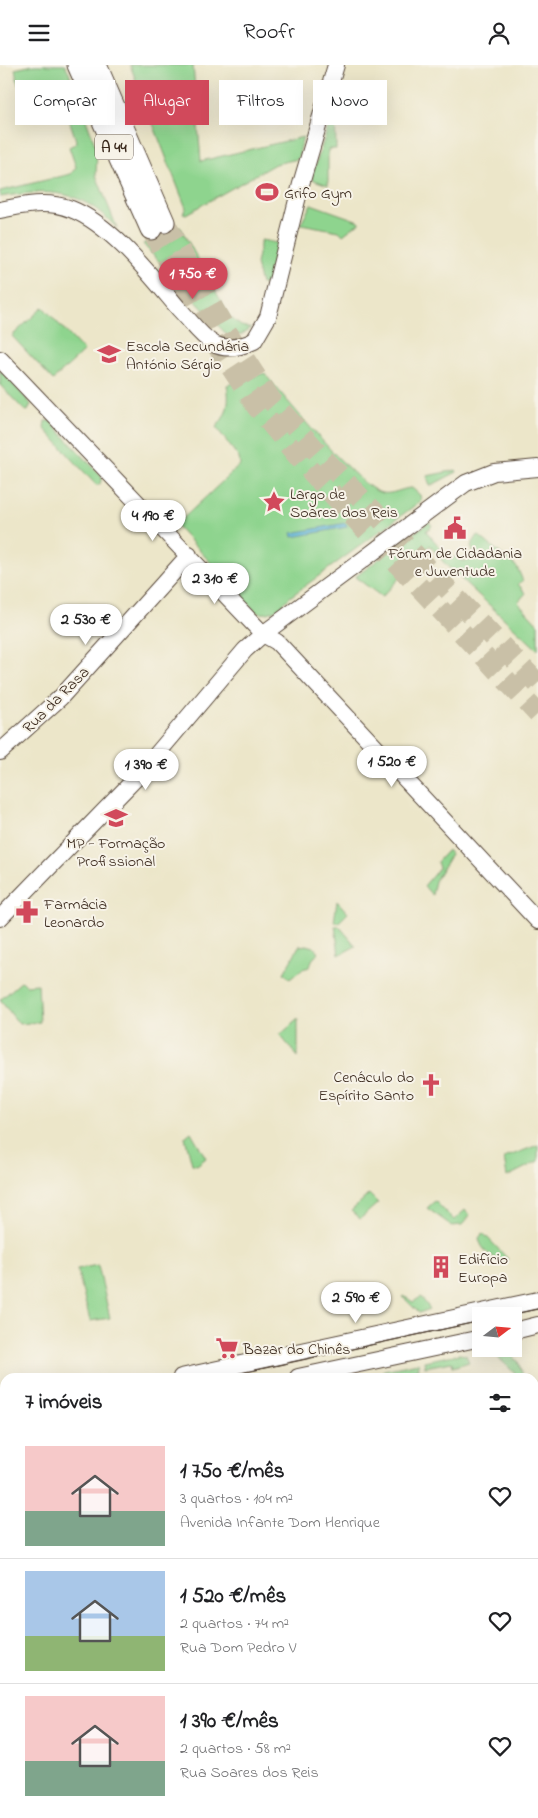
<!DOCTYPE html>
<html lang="pt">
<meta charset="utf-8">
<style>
:root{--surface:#fff;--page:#f6f6f6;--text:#202124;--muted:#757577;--line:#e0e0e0;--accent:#d1495b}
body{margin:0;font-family:"Indie Flower",sans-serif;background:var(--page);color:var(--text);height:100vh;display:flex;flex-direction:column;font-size:19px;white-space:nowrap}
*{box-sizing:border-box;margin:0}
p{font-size:16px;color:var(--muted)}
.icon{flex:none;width:28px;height:28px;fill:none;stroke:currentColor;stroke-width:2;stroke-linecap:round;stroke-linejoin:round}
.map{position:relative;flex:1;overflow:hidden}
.details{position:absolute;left:0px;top:1308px;width:539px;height:446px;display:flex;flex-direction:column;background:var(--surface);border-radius:15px 15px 0 0;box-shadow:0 5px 20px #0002}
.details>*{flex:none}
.guide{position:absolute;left:15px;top:15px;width:509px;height:45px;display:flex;gap:10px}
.needle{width:32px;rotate:74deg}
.buttons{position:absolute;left:472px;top:1242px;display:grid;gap:10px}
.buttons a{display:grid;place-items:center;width:50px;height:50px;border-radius:0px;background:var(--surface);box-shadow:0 5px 20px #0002;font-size:25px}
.price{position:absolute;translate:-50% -42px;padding:0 11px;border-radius:18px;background:#fff;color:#222;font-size:16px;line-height:32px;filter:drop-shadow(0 1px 2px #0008)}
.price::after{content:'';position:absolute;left:50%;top:30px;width:15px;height:11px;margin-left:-8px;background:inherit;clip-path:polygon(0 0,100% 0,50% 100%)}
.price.selected{background:var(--accent);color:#fff}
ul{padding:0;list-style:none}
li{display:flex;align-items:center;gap:15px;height:125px;padding:0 25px}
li+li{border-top:1px solid var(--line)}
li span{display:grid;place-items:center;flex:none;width:140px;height:100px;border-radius:0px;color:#555}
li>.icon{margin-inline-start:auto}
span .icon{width:60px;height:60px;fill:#fffc;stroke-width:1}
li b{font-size:21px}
h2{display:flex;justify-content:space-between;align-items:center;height:60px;padding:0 25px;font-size:21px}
.pill{padding:0 18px;border-radius:0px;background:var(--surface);box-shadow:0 5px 20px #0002;font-size:18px;line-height:45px}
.pill.selected{background:var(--accent);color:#fff}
header{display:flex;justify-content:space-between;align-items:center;height:65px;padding:0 25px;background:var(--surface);font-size:22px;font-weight:600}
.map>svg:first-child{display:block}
.green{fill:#8ed48e;stroke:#647f56}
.water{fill:#5cb8da;stroke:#4c717c}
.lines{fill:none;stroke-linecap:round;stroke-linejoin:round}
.highway-tunnel{stroke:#c9c0a7;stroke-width:21;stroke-dasharray:21 11;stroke-linecap:butt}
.secondary-casing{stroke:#564638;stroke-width:18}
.primary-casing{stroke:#564638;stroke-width:21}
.highway-casing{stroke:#564638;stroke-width:23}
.secondary{stroke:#fff;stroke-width:16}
.primary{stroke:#fff;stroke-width:19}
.highway{stroke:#fff;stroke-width:21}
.tram{stroke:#3b2a1e;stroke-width:1}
.labels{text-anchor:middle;stroke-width:4;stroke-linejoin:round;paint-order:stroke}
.shield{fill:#f7f3e8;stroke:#73665b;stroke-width:1}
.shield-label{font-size:15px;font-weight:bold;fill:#3b2a1e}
.poi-label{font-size:16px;fill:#3b2a1e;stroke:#f7f3e8;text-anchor:start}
.street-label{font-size:16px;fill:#3b2a1e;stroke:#f7f3e8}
</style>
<header><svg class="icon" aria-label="menu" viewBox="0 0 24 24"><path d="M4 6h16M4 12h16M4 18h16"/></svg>Roofr<svg class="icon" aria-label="person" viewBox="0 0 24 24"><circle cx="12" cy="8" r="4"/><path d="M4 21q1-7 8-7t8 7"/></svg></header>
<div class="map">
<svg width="538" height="1753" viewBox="0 0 538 1753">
<rect width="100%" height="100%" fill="#f7f3e8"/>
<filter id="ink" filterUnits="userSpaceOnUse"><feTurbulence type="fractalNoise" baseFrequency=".02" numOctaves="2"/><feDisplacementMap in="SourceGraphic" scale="10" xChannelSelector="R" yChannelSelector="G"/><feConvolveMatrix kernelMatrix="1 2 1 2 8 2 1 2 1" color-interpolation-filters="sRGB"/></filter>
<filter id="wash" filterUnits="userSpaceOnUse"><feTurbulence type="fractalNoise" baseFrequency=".0096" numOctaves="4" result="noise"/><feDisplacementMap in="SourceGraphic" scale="20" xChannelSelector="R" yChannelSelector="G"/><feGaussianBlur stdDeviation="1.12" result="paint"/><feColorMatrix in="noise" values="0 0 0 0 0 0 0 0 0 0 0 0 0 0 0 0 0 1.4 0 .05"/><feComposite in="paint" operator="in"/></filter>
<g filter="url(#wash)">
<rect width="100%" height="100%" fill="#ece6c9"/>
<path class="green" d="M 34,0 L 65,0 L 69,8 L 97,85 L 96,110 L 117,163 C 80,123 50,124 0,132 L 0,126 L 71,109 L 76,102 L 69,82 L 77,78 L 55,13 L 18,20 L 15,4 Z
M 130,0 L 193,0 L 201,96 L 303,72 L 298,94 L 275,99 L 186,149 L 183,148 L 186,143 Z
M 335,41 L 336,84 L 328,84 L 328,120 L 314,115 L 312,111 Z
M 311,139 L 356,155 L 360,157 L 343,170 L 339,166 L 301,159 Z
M 180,162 L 230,252 L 241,261 L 251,263 L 241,270 L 231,272 L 227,270 L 143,179 Z
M 261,175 L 277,178 L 267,219 L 261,219 L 256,199 Z
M 43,242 L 84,286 L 53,315 L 12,271 Z
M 0,305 L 31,339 L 28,346 L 24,345 L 0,320 Z
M 264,308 C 283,330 359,424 382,428 C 393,430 402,423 412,423 L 420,430 L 421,436 L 290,532 C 280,542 271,552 256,547 L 176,460 L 240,400 L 239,393 L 216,362 C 228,350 230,336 227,320 Z
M 45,356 L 50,356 L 102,412 L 100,419 L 96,420 L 44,363 Z
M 456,405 L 457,407 L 430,421 L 427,411 Z
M 429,457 L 432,461 L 426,466 L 450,494 L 457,491 L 462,496 L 470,495 L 474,489 L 471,481 L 478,470 L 517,502 L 523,516 L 518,519 L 526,528 L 518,537 L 538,559 L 538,585 L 445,499 L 430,480 L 382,532 L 355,512 Z
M 448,785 L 451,789 L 435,816 L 432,830 L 424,821 L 439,803 L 437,797 Z
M 337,836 L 348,848 L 339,857 L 334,857 Z
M 339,861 L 356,881 L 339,890 L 335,861 Z
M 307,880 L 314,882 L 318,888 L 312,895 L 310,902 L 302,904 L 290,914 L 284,908 L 299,881 Z
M 22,916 L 26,920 L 38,919 L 40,957 L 19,959 L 0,935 Z
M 298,954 L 298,992 L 280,970 Z
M 191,1067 L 206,1093 L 197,1100 L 192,1099 L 185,1072 Z
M 538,1080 L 538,1096 L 507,1112 L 504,1093 Z
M 369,1129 L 378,1138 L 360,1154 L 351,1146 Z
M 435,1136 L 454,1155 L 465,1145 L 470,1151 L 462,1160 L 452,1161 L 427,1143 Z
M 483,1168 L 508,1194 L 503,1199 C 493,1192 481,1186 479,1173 Z
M 98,1200 L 110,1253 L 90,1256 L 77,1204 Z
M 404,1231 L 413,1237 L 421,1232 L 430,1244 L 419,1248 L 403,1232 Z
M 489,1284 L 508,1284 L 515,1291 L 514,1294 L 518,1296 L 523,1312 L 519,1312 Z
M 459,1289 L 466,1290 L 469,1297 L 453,1302 L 452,1297 L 425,1302 L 424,1296 Z
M 418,1298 L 419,1304 L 376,1312 L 384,1305 Z
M 534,1405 L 538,1434 L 538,1479 L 534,1476 Z
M 5,1548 L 5,1618 L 1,1626 L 0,1549 Z"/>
<path class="water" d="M 346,458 L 347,462 L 293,472 L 292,468 Z"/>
</g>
<g filter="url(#ink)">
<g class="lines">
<path class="highway-tunnel" d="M 164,157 L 225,264 L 271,335 L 321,391 L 538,619
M 151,164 L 210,270 L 257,342 L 307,402 L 538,649"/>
<defs>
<path id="secondary" d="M 0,145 C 23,140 48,135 71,144 C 112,160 151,211 179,244 C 190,255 200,271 214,279 C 227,286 241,282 254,276 L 268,252 L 301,119 L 336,0
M 0,294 L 263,569 L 277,577 L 538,856
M 0,687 L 61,632 L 189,490
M 0,853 L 140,709 L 245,585 L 263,569 L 466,418 L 494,407 L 538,403
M 514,1266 L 538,1260
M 181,1312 L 538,1235
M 298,1312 L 481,1273"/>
<path id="primary" d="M 0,1350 L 5,1349
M 0,1534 L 5,1533
M 123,1749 L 124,1753
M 147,1749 L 151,1753"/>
<path id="highway" d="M 78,0 L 151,164
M 96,0 L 164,157"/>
</defs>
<use href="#secondary" class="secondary-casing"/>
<use href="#primary" class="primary-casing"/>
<use href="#highway" class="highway-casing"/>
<use href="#secondary" class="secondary"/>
<use href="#primary" class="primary"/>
<use href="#highway" class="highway"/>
<path class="tram" d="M 505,1251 L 538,1244
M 224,1312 L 481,1256
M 0,1360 L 5,1359
M 0,1376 L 5,1375"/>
</g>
</g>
<defs>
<symbol id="stadium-bare" viewBox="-9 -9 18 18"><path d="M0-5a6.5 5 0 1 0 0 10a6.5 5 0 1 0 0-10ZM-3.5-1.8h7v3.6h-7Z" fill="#d1495b" stroke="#f7f3e8" stroke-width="2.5" paint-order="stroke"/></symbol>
<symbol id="school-bare" viewBox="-9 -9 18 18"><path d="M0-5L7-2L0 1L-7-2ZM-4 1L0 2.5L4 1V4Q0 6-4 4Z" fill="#d1495b" stroke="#f7f3e8" stroke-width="2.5" paint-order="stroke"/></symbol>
<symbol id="sight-bare" viewBox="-9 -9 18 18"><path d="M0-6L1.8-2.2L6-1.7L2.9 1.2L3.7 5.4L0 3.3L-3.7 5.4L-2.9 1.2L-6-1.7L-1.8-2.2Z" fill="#d1495b" stroke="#f7f3e8" stroke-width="2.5" paint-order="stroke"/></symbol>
<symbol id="civic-bare" viewBox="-9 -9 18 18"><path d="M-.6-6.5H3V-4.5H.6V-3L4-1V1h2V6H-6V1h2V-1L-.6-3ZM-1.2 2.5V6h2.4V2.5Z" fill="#d1495b" stroke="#f7f3e8" stroke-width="2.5" paint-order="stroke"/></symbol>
<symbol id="pharmacy-bare" viewBox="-9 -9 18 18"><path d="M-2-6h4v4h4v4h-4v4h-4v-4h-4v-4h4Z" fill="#d1495b" stroke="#f7f3e8" stroke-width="2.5" paint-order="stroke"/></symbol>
<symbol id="church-bare" viewBox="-9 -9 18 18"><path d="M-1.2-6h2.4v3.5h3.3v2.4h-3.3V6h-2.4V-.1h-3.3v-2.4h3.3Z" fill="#d1495b" stroke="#f7f3e8" stroke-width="2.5" paint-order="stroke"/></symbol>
<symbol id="building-bare" viewBox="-9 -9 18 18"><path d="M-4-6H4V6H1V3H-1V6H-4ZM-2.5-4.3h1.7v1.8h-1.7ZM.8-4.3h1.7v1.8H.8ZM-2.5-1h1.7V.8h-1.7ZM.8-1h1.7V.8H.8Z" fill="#d1495b" stroke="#f7f3e8" stroke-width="2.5" paint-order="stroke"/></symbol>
<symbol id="supermarket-bare" viewBox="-9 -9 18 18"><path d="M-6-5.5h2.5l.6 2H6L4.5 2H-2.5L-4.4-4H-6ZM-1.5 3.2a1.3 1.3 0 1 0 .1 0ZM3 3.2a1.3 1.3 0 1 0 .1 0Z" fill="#d1495b" stroke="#f7f3e8" stroke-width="2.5" paint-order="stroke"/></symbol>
</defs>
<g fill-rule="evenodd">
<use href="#stadium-bare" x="251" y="111" width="32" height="32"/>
<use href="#school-bare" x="93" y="273" width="32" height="32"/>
<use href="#sight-bare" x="258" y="421" width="32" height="32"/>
<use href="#civic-bare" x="439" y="447" width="32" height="32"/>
<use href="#school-bare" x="100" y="737" width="32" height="32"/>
<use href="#pharmacy-bare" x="11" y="831" width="32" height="32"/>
<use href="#church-bare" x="415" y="1004" width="32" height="32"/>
<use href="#building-bare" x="425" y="1186" width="32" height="32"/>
<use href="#supermarket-bare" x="211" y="1267" width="32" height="32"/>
</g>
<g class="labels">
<rect class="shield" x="95" y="69.5" width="38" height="25" rx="4"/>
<g class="shield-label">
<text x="114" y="87">A 44</text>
</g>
<g class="poi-label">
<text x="284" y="133">Grifo Gym</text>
<text x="126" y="286">Escola Secundária<tspan x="126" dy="18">António Sérgio</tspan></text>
<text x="290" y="434">Largo de<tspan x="290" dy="18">Soares dos Reis</tspan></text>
<text x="455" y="493" text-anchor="middle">Fórum de Cidadania<tspan x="455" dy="18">e Juventude</tspan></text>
<text x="116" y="783" text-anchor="middle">MP - Formação<tspan x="116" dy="18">Profissional</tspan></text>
<text x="44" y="844">Farmácia<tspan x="44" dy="18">Leonardo</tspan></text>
<text x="414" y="1017" text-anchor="end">Cenáculo do<tspan x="414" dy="18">Espírito Santo</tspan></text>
<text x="458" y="1199">Edifício<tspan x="458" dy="18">Europa</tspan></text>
<text x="243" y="1289">Bazar do Chinês</text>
</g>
<g class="street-label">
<text transform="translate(55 634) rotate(-45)" y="6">Rua da Rasa</text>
</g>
</g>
</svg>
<div class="buttons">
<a><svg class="needle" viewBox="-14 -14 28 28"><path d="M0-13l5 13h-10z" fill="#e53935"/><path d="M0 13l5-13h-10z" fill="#757577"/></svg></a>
</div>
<b class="price selected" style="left:193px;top:235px">1 750 €</b>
<b class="price" style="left:153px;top:477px">4 190 €</b>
<b class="price" style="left:215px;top:540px">2 310 €</b>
<b class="price" style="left:86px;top:581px">2 530 €</b>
<b class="price" style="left:392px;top:723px">1 520 €</b>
<b class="price" style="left:146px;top:726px">1 390 €</b>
<b class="price" style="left:356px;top:1259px">2 590 €</b>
<div class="guide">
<a class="pill">Comprar</a>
<a class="pill selected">Alugar</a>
<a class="pill">Filtros</a>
<a class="pill">Novo</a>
</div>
<section class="details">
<h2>7 imóveis<svg class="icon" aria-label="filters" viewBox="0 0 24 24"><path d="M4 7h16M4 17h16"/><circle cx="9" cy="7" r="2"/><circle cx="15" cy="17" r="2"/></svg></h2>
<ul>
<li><span style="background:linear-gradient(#f6c9c9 65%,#7fa58c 0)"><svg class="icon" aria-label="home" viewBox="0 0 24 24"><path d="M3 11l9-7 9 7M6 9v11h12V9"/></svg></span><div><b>1 750 €/mês</b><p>3 quartos · 104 m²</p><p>Avenida Infante Dom Henrique</p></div><svg class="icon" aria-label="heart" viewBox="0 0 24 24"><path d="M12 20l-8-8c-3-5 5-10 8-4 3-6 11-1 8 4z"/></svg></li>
<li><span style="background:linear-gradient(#a9c7e8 65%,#8fb573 0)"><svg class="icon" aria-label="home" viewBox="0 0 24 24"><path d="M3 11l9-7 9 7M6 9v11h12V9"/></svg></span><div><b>1 520 €/mês</b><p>2 quartos · 74 m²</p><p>Rua Dom Pedro V</p></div><svg class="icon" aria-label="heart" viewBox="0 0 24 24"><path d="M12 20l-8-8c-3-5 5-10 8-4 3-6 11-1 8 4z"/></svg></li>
<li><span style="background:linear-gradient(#f6c9c9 65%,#7fa58c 0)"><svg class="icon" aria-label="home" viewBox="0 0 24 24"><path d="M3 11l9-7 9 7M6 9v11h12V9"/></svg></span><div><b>1 390 €/mês</b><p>2 quartos · 58 m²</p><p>Rua Soares dos Reis</p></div><svg class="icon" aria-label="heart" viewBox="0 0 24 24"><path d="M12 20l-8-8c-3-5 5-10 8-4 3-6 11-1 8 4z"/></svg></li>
</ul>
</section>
</div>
